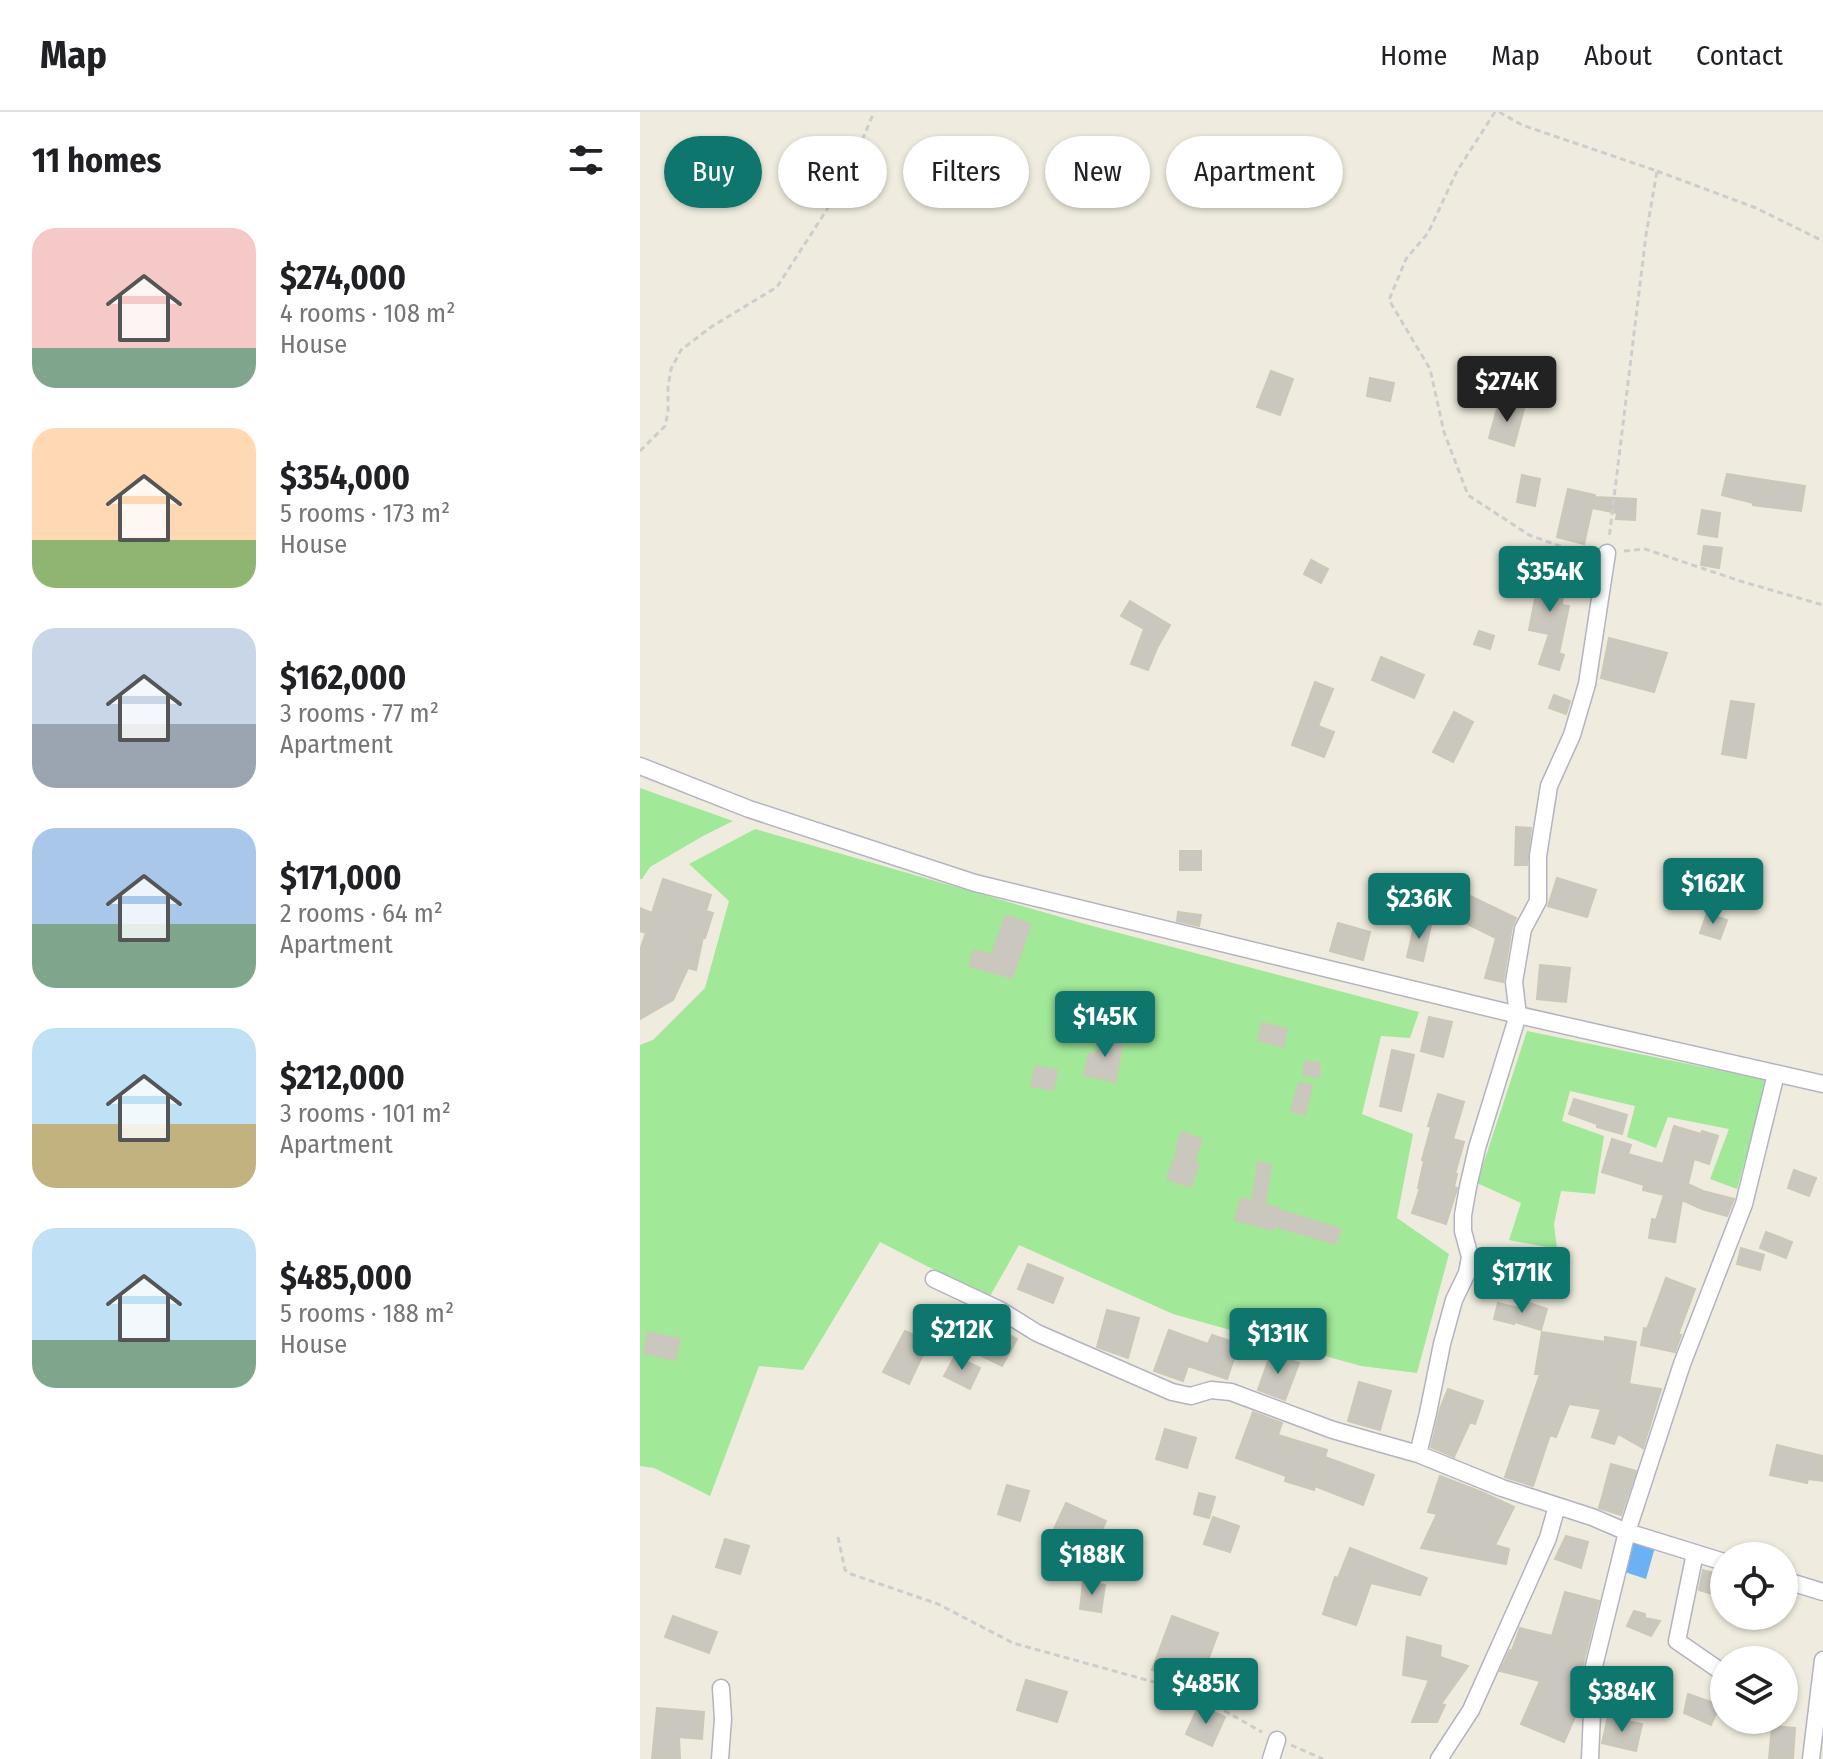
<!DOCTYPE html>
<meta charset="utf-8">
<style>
:root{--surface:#fff;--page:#f2f2f2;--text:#202124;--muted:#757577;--line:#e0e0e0;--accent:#0f766e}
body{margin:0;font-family:"Fira Sans Condensed",sans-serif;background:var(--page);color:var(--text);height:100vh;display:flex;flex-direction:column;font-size:30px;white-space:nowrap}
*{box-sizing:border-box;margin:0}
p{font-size:26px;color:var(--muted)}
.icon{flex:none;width:44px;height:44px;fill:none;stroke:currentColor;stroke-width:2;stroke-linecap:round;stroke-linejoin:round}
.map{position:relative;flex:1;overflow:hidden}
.drawer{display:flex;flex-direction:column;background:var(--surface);width:640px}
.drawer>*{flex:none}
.banner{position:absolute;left:24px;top:24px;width:760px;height:72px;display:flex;gap:16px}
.tools{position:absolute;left:1070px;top:1430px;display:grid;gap:16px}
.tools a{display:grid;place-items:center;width:88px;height:88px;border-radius:50%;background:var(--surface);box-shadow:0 2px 6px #0004;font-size:40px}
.price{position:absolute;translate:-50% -68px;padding:0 18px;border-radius:8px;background:var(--accent);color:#fff;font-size:26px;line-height:52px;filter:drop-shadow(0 2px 4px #0008)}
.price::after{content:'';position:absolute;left:50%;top:48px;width:24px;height:18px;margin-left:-12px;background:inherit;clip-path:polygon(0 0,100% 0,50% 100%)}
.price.active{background:#222;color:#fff}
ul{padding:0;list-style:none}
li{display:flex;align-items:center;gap:24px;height:200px;padding:0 32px}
li span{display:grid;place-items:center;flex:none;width:224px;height:160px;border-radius:24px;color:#555}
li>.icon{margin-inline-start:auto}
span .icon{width:96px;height:96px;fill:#fffc;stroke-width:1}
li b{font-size:34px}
h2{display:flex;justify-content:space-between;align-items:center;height:96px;padding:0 32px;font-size:34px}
.chip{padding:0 28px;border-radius:36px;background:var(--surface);box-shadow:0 2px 6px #0004;font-size:28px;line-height:72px}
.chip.active{background:var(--accent);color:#fff}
header{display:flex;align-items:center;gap:48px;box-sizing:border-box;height:112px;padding:0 40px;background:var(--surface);border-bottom:2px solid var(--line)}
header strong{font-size:38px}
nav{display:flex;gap:44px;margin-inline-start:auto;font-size:28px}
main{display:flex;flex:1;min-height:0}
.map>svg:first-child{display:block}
.green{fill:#a1e899;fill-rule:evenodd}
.water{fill:#6db1f5}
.building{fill:#cac8be;stroke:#cbc8b8;stroke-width:2}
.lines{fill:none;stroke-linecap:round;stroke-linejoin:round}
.minor-casing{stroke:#b3b3c1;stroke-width:19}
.path{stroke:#cdcdcd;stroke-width:3;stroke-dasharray:6 4;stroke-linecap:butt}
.minor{stroke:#fff;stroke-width:16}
</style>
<header>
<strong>Map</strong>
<nav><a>Home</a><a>Map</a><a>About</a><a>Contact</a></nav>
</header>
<main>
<section class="drawer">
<h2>11 homes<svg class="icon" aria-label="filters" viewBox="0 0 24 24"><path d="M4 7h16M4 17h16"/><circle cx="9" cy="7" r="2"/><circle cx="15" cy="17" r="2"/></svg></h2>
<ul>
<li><span style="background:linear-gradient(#f6c9c9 75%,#7fa58c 0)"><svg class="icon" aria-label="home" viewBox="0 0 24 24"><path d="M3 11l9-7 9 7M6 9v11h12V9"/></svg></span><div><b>$274,000</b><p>4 rooms · 108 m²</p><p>House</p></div></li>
<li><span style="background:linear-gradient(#ffd9b3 70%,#8fb573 0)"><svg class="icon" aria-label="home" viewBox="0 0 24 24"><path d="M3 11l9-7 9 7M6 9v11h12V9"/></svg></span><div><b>$354,000</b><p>5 rooms · 173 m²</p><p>House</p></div></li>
<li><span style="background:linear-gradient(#c9d6e8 60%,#9aa5b1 0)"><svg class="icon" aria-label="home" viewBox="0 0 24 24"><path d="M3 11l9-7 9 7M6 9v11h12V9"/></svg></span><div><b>$162,000</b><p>3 rooms · 77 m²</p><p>Apartment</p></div></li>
<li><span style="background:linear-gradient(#a9c7e8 60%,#7fa58c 0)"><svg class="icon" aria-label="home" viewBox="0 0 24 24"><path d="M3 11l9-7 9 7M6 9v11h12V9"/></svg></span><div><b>$171,000</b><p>2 rooms · 64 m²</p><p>Apartment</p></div></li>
<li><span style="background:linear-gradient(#bfe0f5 60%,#c2b280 0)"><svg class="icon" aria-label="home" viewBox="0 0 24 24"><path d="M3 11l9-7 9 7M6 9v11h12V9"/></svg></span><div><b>$212,000</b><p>3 rooms · 101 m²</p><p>Apartment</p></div></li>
<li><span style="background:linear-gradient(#bfe0f5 70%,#7fa58c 0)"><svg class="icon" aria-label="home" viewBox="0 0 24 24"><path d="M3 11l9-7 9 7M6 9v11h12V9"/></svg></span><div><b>$485,000</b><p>5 rooms · 188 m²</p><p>House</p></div></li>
</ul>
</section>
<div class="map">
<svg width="1183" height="1647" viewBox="0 0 1183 1647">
<rect width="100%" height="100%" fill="#efecdf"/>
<path class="green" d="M 0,676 L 93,709 L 63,724 L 10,755 L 2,767 L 0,767 Z
M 115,717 L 445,812 L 779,900 L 770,926 L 741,924 L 722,1002 L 773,1022 L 757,1106 L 809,1142 L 777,1261 L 721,1254 L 533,1202 L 379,1133 L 349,1186 L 240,1130 L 163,1258 L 119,1254 L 70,1384 L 14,1356 L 0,1354 L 0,933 L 13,928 L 65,876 L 89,789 L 49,752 ZM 366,803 L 391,812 L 379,845 L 354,837 ZM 334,838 L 376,850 L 371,866 L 329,853 ZM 622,911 L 647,917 L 643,934 L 618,928 ZM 449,941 L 480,949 L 475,970 L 444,963 ZM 536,1043 L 559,1051 L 551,1075 L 528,1068 ZM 618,1051 L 631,1053 L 628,1073 L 615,1070 ZM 602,1086 L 639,1096 L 633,1118 L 595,1107 ZM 663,1106 L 701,1117 L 697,1132 L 659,1121 Z
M 887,919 L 1127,968 L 1097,1077 L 1070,1067 L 1089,1017 L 1028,1005 L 1016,1036 L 987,1025 L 995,994 L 930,979 L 922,1009 L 964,1024 L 955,1082 L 921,1079 L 914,1112 L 917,1137 L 869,1128 L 881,1091 L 837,1071 Z"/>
<path class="water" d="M 994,1429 L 1015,1435 L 1006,1467 L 985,1460 Z"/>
<path class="building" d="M 631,259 L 653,267 L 640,303 L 617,295 Z
M 730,266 L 754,271 L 750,289 L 727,284 Z
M 859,290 L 884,297 L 874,334 L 849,326 Z
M 1087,362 L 1165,374 L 1161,399 L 1113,393 L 1113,391 L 1082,383 Z
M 882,363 L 900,367 L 895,394 L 877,390 Z
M 928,377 L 955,383 L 955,385 L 996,387 L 995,408 L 976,407 L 977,401 L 952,396 L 944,432 L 917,425 Z
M 1062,398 L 1080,401 L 1077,425 L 1058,422 Z
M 1064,434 L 1082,436 L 1079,456 L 1061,453 Z
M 671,448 L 688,457 L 681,471 L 664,462 Z
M 901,449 L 918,450 L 917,466 L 924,466 L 922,493 L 929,494 L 919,541 L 924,543 L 919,558 L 899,552 L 909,522 L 889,518 L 895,487 L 898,488 Z
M 490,489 L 530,513 L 517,536 L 508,558 L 491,552 L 504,517 L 481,504 Z
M 839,519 L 854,524 L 850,537 L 834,532 Z
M 969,526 L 1027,541 L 1014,580 L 961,566 Z
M 741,545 L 784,563 L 774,586 L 732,568 Z
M 675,570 L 693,577 L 678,614 L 694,620 L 684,645 L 652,633 Z
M 914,583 L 930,589 L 926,602 L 909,596 Z
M 1091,589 L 1114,592 L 1106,646 L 1082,642 Z
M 814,600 L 833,610 L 813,650 L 793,640 Z
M 876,715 L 891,716 L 887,753 L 875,753 Z
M 540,739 L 561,739 L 561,758 L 540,758 Z
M 917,766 L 956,778 L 947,805 L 908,794 Z
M 23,767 L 71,783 L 66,799 L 73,801 L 65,826 L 63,825 L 56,858 L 48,856 L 33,888 L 0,907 L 0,838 L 6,821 L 0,819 L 0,796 L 12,801 Z
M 807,773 L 876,806 L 872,815 L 863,870 L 845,866 L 856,826 L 795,796 Z
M 538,800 L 561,803 L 559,814 L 537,809 Z
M 1067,801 L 1087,808 L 1080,827 L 1060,821 Z
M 366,803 L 391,812 L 372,866 L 329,854 L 334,838 L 351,843 Z
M 775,810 L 791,813 L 783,849 L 767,845 Z
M 698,811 L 730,820 L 723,848 L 690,839 Z
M 900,853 L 930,856 L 926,890 L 897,887 Z
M 789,905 L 812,910 L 803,945 L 781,939 Z
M 622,911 L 647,917 L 643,935 L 618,928 Z
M 458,923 L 483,926 L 476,970 L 444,963 L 449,941 L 456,943 Z
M 752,938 L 774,943 L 761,999 L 740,994 Z
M 665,949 L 680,951 L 679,965 L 663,963 Z
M 395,954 L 417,958 L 413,978 L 391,974 Z
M 659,971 L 672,973 L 665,1003 L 651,999 Z
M 798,982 L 824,990 L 813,1027 L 824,1030 L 815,1062 L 817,1062 L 814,1075 L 817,1076 L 816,1080 L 806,1112 L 772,1101 L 780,1076 L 778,1076 L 784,1049 L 782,1048 L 791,1015 L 788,1014 Z
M 934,987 L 987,1003 L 982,1022 L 957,1015 L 957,1012 L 929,1002 Z
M 1034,1014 L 1061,1022 L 1062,1019 L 1078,1024 L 1069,1052 L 1054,1047 L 1048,1072 L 1063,1079 L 1094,1087 L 1087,1104 L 1062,1097 L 1042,1088 L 1035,1130 L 1009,1126 L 1012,1107 L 1016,1108 L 1024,1083 L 1003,1078 L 1004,1073 L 962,1060 L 972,1027 L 991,1033 L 988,1042 L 1023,1052 Z
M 542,1020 L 562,1028 L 554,1049 L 559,1051 L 551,1075 L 527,1067 L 538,1036 L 536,1035 Z
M 618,1050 L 631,1053 L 625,1092 L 639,1096 L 639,1098 L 701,1117 L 696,1132 L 634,1114 L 633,1118 L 595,1108 L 601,1086 L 612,1089 Z
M 1154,1058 L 1176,1066 L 1169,1084 L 1148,1076 Z
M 1126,1120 L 1152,1130 L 1146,1146 L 1120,1136 Z
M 1101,1136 L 1124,1143 L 1120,1158 L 1097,1152 Z
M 388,1152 L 423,1166 L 413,1191 L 378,1177 Z
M 1026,1166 L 1055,1177 L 1038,1223 L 1041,1223 L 1035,1240 L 1001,1233 L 1004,1216 L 1007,1217 Z
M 886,1190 L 907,1197 L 901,1218 L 875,1210 L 874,1212 L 854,1207 L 858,1191 L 883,1197 Z
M 467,1198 L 499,1206 L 488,1246 L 457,1235 Z
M 356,1216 L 377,1227 L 362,1254 L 342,1244 Z
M 529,1218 L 568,1232 L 572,1223 L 599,1232 L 587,1267 L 548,1254 L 543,1269 L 514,1259 Z
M 265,1219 L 289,1230 L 269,1272 L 243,1260 Z
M 8,1220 L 40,1227 L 35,1248 L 4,1241 Z
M 902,1220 L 965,1230 L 965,1225 L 996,1230 L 989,1272 L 1021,1277 L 1003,1336 L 978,1322 L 974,1332 L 952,1325 L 961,1297 L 929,1292 L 916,1325 L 910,1323 L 893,1374 L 865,1365 L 900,1262 L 895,1262 Z
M 631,1241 L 659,1251 L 645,1288 L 618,1278 Z
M 315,1244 L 340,1256 L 330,1277 L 304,1264 Z
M 719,1270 L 751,1279 L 740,1318 L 708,1309 Z
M 808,1277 L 843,1289 L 835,1312 L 830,1310 L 814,1345 L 791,1335 L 800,1297 Z
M 613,1300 L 642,1311 L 638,1323 L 687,1338 L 685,1345 L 734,1363 L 723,1393 L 675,1374 L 674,1378 L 645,1369 L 646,1364 L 596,1346 Z
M 525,1317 L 556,1326 L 547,1356 L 516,1347 Z
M 1137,1333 L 1183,1344 L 1183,1369 L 1168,1367 L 1167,1371 L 1130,1363 Z
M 971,1352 L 996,1359 L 981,1403 L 959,1396 Z
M 800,1364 L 844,1381 L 874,1395 L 855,1433 L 869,1437 L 866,1452 L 781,1436 L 797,1402 L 788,1400 Z
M 367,1373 L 389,1379 L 380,1409 L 358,1402 Z
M 559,1381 L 575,1385 L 569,1406 L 554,1402 Z
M 426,1391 L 466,1409 L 449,1446 L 409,1428 Z
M 573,1405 L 599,1414 L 590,1440 L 564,1432 Z
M 926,1424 L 948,1430 L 941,1456 L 915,1447 Z
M 85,1427 L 109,1434 L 100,1462 L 76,1455 Z
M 710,1436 L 787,1466 L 780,1483 L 731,1471 L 716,1513 L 683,1502 L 695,1465 L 698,1466 Z
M 1063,1458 L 1081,1463 L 1076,1483 L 1059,1478 Z
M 443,1470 L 465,1473 L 461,1500 L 440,1497 Z
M 925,1480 L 959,1489 L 937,1576 L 942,1578 L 941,1595 L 940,1599 L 938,1598 L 924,1630 L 881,1612 L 900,1569 L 860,1559 L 870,1538 L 872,1538 L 880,1516 L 912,1524 Z
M 994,1499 L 1005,1502 L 1005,1506 L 1020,1509 L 1011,1524 L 987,1514 Z
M 33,1504 L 77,1520 L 69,1541 L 25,1525 Z
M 532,1504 L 578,1521 L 558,1575 L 512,1558 Z
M 767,1525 L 801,1534 L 800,1545 L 828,1554 L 801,1592 L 805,1593 L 797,1610 L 772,1610 L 789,1568 L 763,1563 Z
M 386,1568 L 427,1580 L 417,1610 L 377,1598 Z
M 1048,1582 L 1080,1593 L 1071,1613 L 1044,1601 Z
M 559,1593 L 585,1605 L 572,1634 L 546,1622 Z
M 17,1596 L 64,1600 L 62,1627 L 39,1625 L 40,1647 L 12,1647 Z
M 968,1605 L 1002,1612 L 996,1639 L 962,1631 Z
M 1132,1614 L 1155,1616 L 1153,1647 L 1129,1647 Z"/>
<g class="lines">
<defs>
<path id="minor" d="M 0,654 L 109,697 L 335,771 L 878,903 L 1183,972
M 294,1167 L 360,1198 L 397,1221 L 532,1280 L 551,1284 L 571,1278 L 591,1280 L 693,1318 L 778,1342 L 862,1376 L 952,1405 L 987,1420 L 1042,1252 L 1104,1092 L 1136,962
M 778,1342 L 788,1301 L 802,1232 L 814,1188 L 827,1161 L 830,1145 L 823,1119 L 823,1103 L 828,1075 L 837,1036 L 878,903 L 874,870 L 883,817 L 898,789 L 898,744 L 909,674 L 932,623 L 947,572 L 967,441
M 1055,1441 L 1037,1529 L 1079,1558
M 1144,1468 L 1183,1480
M 80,1647 L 83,1607 L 81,1576
M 631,1647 L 637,1628
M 799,1647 L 831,1598 L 908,1426 L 917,1394
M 950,1647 L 954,1554 L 987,1420 L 1084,1450
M 1171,1647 L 1183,1548"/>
</defs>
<use href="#minor" class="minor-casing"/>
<path class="path" d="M 855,0 L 817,59 L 788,121 L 766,147 L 749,188 L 790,257 L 804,320 L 828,383 L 889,423 L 928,437 L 951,439
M 859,0 L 882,13 L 1017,59 L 1006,123 L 969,427
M 1017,59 L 1116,96 L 1183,129
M 0,339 L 25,314 L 28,300 L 28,275 L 31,257 L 41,238 L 71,215 L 137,175 L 204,71 L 234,0
M 984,439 L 1005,437 L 1100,469 L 1183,493
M 198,1425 L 205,1458 L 211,1462 L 298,1492 L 373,1531 L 532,1575 L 569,1590 L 622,1620
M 651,1633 L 683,1647"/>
<use href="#minor" class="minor"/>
</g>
</svg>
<div class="tools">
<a><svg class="icon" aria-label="locate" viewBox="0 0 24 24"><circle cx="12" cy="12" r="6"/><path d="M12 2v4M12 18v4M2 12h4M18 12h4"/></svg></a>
<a><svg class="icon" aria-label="layers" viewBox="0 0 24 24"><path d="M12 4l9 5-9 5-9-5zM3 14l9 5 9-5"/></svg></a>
</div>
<b class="price active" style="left:867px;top:312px">$274K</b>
<b class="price" style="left:910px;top:502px">$354K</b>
<b class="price" style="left:1073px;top:814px">$162K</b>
<b class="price" style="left:779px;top:829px">$236K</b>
<b class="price" style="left:465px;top:947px">$145K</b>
<b class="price" style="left:882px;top:1203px">$171K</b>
<b class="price" style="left:322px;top:1260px">$212K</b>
<b class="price" style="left:638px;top:1264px">$131K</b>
<b class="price" style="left:452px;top:1485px">$188K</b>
<b class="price" style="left:566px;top:1614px">$485K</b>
<b class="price" style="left:982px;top:1622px">$384K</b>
<div class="banner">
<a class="chip active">Buy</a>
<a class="chip">Rent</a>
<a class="chip">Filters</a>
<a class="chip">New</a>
<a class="chip">Apartment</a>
</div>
</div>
</main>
